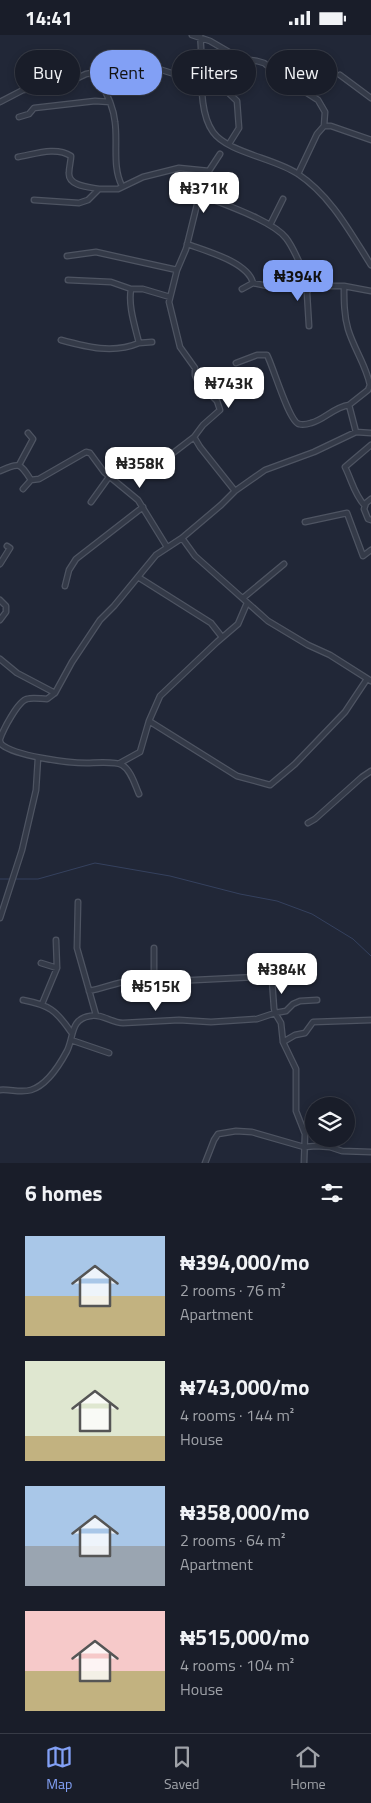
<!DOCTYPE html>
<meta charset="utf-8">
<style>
:root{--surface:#191d29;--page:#222631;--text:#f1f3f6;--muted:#9fa2a8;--line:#373b46;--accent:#82a0f5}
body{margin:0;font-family:"Titillium Web",sans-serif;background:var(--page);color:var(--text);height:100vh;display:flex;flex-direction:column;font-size:19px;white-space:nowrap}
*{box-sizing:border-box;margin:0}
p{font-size:16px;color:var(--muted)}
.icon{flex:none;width:28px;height:28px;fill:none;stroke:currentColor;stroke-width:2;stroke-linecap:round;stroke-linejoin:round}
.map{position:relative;height:1128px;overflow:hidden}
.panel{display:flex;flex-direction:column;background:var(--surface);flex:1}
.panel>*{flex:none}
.hud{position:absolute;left:15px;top:15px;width:341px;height:45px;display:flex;gap:10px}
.fabs{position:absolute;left:305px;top:1062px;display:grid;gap:10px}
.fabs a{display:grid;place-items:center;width:50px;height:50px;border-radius:50%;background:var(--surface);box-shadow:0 2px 8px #0003,0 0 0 1px var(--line);font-size:25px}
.price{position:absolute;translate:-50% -42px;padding:0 11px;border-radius:10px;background:#fff;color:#222;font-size:16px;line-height:32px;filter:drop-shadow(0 1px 2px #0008)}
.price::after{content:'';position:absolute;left:50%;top:30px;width:15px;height:11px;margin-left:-8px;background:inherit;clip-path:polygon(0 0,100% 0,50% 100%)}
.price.current{background:var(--accent);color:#111}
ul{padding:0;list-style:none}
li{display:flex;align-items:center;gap:15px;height:125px;padding:0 25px}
li span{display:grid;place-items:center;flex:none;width:140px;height:100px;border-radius:0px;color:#555}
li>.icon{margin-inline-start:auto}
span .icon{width:60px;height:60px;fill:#fffc;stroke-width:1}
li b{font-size:21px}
h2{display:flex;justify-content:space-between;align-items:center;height:60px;padding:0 25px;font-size:21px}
.chip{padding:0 18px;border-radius:22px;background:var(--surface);box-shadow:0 2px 8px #0003,0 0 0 1px var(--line);font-size:18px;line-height:45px}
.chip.current{background:var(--accent);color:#111}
.status{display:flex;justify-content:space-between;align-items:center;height:35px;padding:0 25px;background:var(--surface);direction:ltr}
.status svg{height:14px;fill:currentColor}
.tab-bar{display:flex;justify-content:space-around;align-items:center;height:70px;border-top:1px solid var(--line);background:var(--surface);font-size:14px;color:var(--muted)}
.tab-bar a{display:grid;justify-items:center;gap:2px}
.tab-bar .current{color:var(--accent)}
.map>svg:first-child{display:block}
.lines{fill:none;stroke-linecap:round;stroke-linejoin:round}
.stream{stroke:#35415e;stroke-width:1}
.minor-casing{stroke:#4e5462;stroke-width:7}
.minor{stroke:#343a48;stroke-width:4.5}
</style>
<div class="status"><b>14:41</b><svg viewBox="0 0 49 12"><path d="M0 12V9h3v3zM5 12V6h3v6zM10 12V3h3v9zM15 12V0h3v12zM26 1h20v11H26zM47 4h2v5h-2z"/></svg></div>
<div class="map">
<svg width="371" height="1128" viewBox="0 0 371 1128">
<rect width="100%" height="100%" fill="#212737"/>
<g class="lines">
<path class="stream" d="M 0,844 L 38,844 L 95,828 L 170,841 L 240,859 L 277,866 L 312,879 L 353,904 L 371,921"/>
<defs>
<path id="minor" d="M 192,0 L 210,6 L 241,24 L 257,26 L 264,28 L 282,42 L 318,65 L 325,77 L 324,91
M 200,0 C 204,29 196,73 213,97 C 228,118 275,123 298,139 C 331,161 350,197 371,230
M 96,37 C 103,54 113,67 115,87 C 118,108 112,132 122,151
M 340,40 L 371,63
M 202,46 L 219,49 L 237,66 L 239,93 L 229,109
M 0,67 L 23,55 L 67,48 L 86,39 L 103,36 L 119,30 L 128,29 L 143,29 L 187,43 L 202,43
M 19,82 L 29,79 L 34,73 L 95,66 L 110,67
M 18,122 C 35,119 56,111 71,121 C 71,126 69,132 69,138 C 68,151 89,152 99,154
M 298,139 L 317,99 L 324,91 L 331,91 L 371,105
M 199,159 C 222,169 272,185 286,203 C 297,217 301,237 313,251 L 344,251 L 371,256
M 34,165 L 79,168 L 88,165 L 99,154 L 118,154 L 143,142 L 179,133 L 209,136
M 270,190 L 283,164
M 187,209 C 206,216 248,227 253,248
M 67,221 L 96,217 L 177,235
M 68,245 L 111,247 L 131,254
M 344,251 C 344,266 344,280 348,294 C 354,314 366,330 370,350 L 368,355 L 349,370
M 309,252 L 307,258 L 309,291
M 242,254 L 253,248 L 278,253 L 303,252 L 307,254
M 61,305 C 87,312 113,319 139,308 C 135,291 128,271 131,254 L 143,254 L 170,262
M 139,308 L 152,307
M 236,328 L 257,320 L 267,320 C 273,331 289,387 299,389 C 302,390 308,389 311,388 C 324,385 334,372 349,370 L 356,397
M 194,402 L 200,412 L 235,456
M 160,428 L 194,402 L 203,390 L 220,375 L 217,366 L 198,347 L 195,340 L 195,333 L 180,312 L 169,267 L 177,235 L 186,214 L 203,145 L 220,119
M 19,430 L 33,404 L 28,398
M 0,436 C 20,427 20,428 31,445
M 23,454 L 31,445 L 39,444 L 86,417 L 90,418 L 104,437 L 138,465 L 167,512
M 371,464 L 366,468 L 364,474 L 368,484 L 371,485
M 91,467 L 109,442
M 365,471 C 354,459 352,446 345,432 L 371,410
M 305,487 L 347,478 L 363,521 L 371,515
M 182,503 L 195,521 L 268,586 L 308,610 L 330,620 L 371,646
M 0,529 L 10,513 L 7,511
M 138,542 L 211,588 L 222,602
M 65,551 L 69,535 L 76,524 L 143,472
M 243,563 L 284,529
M 0,565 L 6,571 L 6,577 L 0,585
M 0,624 L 17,638 L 55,658
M 149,686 L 237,741 L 270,750 L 295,729 L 345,677 L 367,644
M 0,704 C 3,695 18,666 27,664 C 33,662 41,664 47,664 L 55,658 L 72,627 L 100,585 L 114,571 L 156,520 L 182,503 L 221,470 L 235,456 L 265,435 L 314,417 L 356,397 L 371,398
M 0,706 L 1,709 C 14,721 68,728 87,728 C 95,728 115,726 122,730 C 131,735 135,750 139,759
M 120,728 L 140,717 L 149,686 L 160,661 L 217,607 L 238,589 L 247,568
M 308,788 L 315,784 L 362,742 L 371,736
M 78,867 L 77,913 L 96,980
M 0,883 L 22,815 L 36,755 L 38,723
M 154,913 L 154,947 L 258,942 L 272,945 L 274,973 L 275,978 L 281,988 L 283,1007 L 296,1034 L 296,1076 L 305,1099 L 304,1128
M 41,928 L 57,933
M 89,956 C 111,952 131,940 154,947
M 23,965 C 49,970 56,975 71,997
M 42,969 L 57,933 L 56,905
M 71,1005 L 109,1018
M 283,1007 L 295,1000 L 305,998 L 313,987 L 371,985
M 0,1055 C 10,1054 21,1058 31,1055 C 47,1050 59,1031 67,1016 C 74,1002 70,984 90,981 C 101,978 112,988 123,988 L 179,985 L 211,987 L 257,984 L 275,978 L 286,976 L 293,969 L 300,966 L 317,965
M 205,1128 L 214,1105 L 218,1099 L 236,1096 L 252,1097 L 304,1112 L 316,1111 L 330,1112 L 342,1116 L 371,1117"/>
</defs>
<use href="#minor" class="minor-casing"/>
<use href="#minor" class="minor"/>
</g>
</svg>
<div class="fabs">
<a><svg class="icon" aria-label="layers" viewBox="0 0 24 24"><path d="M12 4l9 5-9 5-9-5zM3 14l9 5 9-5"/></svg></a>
</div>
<b class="price" style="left:204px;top:179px">₦371K</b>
<b class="price current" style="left:298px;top:267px">₦394K</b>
<b class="price" style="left:229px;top:374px">₦743K</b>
<b class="price" style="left:140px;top:454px">₦358K</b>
<b class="price" style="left:282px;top:960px">₦384K</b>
<b class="price" style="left:156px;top:977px">₦515K</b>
<div class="hud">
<a class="chip">Buy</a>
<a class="chip current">Rent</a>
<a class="chip">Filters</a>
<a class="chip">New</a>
</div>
</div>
<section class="panel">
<h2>6 homes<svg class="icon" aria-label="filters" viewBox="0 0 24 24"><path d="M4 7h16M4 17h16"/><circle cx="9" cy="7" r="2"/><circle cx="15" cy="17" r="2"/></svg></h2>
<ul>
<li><span style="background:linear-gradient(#a9c7e8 60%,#c2b280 0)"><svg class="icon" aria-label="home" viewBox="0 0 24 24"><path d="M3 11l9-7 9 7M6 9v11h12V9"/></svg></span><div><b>₦394,000/mo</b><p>2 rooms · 76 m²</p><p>Apartment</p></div></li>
<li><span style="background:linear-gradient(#dfe7d0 75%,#c2b280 0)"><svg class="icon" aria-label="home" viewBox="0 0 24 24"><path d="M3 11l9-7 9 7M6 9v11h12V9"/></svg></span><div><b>₦743,000/mo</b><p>4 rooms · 144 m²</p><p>House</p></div></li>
<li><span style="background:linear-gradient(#a9c7e8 60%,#9aa5b1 0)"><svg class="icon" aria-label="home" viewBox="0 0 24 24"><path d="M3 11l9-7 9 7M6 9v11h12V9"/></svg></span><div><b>₦358,000/mo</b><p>2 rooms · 64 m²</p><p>Apartment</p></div></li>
<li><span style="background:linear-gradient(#f6c9c9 60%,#c2b280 0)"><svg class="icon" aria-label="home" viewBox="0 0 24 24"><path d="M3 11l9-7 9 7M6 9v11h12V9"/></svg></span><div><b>₦515,000/mo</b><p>4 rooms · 104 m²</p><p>House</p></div></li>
</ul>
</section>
<nav class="tab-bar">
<a class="current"><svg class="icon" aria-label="map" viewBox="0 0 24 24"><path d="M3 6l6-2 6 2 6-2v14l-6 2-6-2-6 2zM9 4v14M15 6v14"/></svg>Map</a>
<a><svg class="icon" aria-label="saved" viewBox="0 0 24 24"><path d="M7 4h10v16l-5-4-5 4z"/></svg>Saved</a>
<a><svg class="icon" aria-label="home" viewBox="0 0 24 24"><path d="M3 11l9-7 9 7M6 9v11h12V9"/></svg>Home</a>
</nav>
